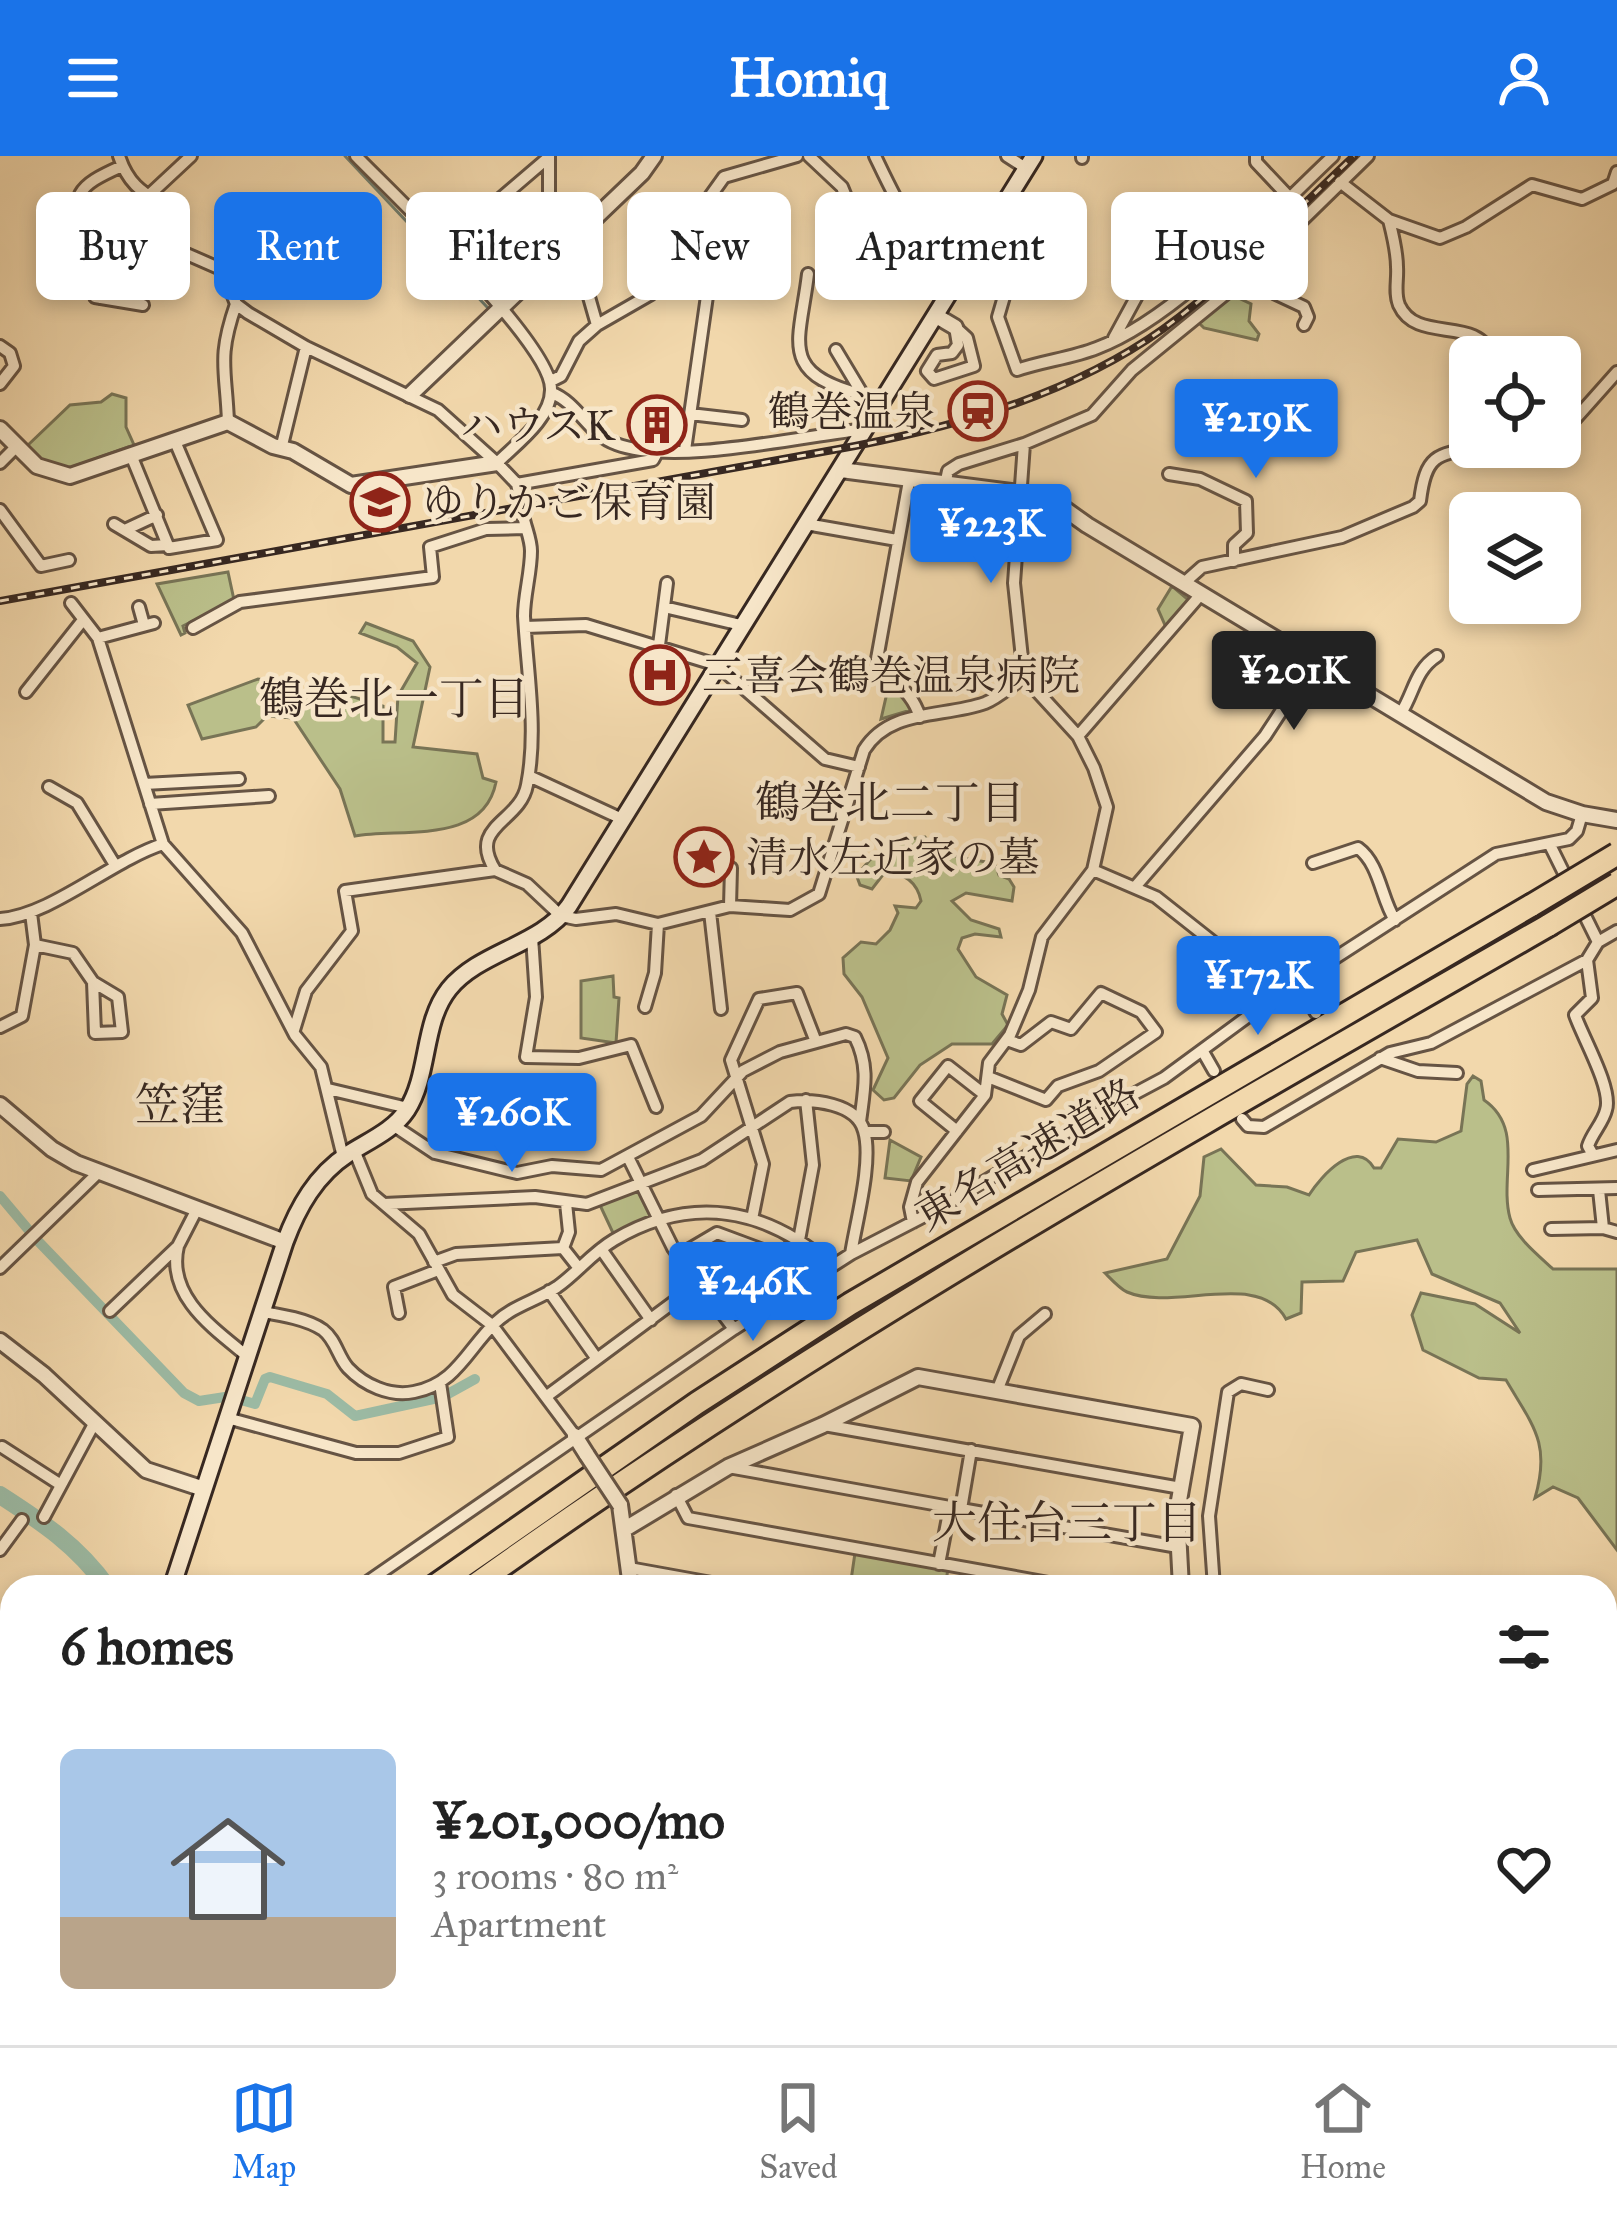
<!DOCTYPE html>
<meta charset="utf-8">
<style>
:root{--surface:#fff;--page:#f2f2f2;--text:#222;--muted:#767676;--line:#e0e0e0;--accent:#1a73e8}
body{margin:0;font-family:"IM FELL Great Primer","Noto Serif JP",serif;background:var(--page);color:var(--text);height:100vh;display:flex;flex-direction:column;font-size:45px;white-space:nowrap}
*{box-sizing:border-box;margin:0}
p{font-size:39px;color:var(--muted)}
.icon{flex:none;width:66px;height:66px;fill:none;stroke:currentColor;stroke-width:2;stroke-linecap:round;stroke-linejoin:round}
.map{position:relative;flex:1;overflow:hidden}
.details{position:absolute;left:0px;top:1419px;width:1617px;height:471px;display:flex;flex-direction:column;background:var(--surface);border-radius:36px 36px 0 0;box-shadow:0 6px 18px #0003}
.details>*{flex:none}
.guide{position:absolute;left:36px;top:36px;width:1545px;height:108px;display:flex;gap:24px}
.tools{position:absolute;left:1449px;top:180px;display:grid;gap:24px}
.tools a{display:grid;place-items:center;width:132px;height:132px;border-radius:18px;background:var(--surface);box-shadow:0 6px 18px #0003;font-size:60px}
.price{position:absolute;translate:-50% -102px;padding:0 27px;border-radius:12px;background:var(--accent);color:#fff;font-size:39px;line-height:78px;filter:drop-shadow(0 3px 6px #0008)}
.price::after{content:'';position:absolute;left:50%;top:72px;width:36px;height:27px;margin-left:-18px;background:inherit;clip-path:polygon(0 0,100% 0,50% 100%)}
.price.selected{background:#222;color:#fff}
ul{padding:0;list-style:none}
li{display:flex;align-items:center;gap:36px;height:300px;padding:0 60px}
li span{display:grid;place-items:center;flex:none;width:336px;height:240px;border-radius:18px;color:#555}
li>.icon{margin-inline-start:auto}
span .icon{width:144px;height:144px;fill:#fffc;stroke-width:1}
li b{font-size:51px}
h2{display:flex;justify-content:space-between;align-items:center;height:144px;padding:0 60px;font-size:51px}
.pill{padding:0 42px;border-radius:18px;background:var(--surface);box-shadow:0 6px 18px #0003;font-size:42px;line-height:108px}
.pill.selected{background:var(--accent);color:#fff}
header{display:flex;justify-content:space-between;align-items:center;height:156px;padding:0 60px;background:var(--accent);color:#fff;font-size:54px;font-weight:700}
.tab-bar{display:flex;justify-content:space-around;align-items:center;height:168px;border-top:3px solid var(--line);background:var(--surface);font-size:33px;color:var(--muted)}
.tab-bar a{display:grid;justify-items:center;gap:6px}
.tab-bar .selected{color:var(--accent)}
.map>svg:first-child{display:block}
.green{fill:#babf8a;stroke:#787456;stroke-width:3}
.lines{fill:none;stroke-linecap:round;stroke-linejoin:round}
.stream{stroke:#748070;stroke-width:3}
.canal{stroke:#9cbba5;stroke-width:10}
.river{stroke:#9cbba5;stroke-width:18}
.minor-casing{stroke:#665444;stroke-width:16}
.tertiary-casing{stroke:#665444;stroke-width:20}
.secondary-casing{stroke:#372821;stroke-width:21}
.trunk-casing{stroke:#372821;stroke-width:24}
.motorway-casing{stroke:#372821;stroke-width:27}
.minor{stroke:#f7e6c9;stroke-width:10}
.tertiary{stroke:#f7e6c9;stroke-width:14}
.secondary{stroke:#f7e6c9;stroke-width:15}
.trunk{stroke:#f2d8ac;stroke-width:18}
.motorway{stroke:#f2d8ac;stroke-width:21}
.rail-casing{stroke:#372821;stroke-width:8}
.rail{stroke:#f7e6c9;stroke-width:3;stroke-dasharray:9;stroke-linecap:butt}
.tertiary-bridge-casing{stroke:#665444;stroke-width:20;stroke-linecap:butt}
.motorway-bridge-casing{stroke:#372821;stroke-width:27;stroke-linecap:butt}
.tertiary-bridge{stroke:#f7e6c9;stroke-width:14}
.motorway-bridge{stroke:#f2d8ac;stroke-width:21}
.labels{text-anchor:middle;stroke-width:9;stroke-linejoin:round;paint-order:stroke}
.poi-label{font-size:42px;fill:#372821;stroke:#f7e6c9;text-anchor:start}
.street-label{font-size:42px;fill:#372821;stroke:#f7e6c9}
.neighbourhood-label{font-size:45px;fill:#372821;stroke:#f7e6c9}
</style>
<header><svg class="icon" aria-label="menu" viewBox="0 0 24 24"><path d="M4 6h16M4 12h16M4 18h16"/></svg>Homiq<svg class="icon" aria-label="person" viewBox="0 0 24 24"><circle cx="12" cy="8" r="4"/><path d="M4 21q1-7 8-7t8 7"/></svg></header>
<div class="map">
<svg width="1617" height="1889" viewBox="0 0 1617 1889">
<rect width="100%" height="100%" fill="#f2d8ac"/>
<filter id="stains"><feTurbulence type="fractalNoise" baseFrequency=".00167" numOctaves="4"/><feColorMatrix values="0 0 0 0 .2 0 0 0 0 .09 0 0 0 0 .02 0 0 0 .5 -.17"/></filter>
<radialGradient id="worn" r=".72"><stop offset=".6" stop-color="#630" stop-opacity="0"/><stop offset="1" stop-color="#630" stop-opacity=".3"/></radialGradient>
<path class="green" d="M 1230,138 L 1251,148 L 1249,165 L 1259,178 L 1257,184 L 1204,172 L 1199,167 Z
M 112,238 L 126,242 L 126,271 L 134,289 L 67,313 L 38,302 L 27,290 L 70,249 L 101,246 Z
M 228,416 L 234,444 L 183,470 L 185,477 L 181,479 L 157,428 Z
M 1172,430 L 1191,446 L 1170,471 L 1165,469 L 1158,453 Z
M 366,467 L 413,485 L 430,511 L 413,591 L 477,598 L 483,622 L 496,626 C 484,689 403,672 355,680 L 340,633 L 293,562 L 267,560 L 256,571 L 202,583 L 188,549 L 258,523 L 271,525 L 294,542 L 331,534 L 383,550 L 383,586 L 395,586 L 398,540 L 417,507 L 397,491 L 360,477 Z
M 889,528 L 899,531 L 911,554 L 881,563 Z
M 925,681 C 939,704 971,701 995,708 L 999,719 L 1009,723 L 1014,731 L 1012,745 L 966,737 L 952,745 L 971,764 L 999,773 L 1001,781 L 975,778 L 962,782 L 958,793 L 976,821 L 1007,839 L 1002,858 L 1008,869 L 992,888 L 952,888 L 920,909 L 894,942 L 884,944 L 873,934 L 888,902 L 862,841 L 844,818 L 843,802 L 861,786 L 876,788 L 890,774 L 898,757 L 895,750 L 916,752 L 921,745 C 917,725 904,717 885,716 L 872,733 L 860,729 L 857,721 C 874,693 893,684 925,681 Z
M 613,820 L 614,841 L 619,842 L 616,887 L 581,882 L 581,825 Z
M 1473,920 L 1481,925 L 1484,944 C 1525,972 1499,1022 1510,1062 C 1515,1081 1539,1100 1553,1113 L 1617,1113 L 1617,1394 L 1578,1342 L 1553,1331 L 1535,1342 C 1551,1287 1533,1270 1506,1224 L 1479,1222 L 1423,1194 L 1412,1159 L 1421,1137 L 1475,1148 L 1520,1177 L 1500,1147 L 1432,1118 L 1417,1084 L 1356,1096 L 1343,1125 L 1302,1126 L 1301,1157 L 1286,1163 C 1259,1113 1173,1156 1127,1136 C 1120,1133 1111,1123 1105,1117 L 1167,1103 L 1200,1040 L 1204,1001 L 1221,993 L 1256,1029 L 1287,1031 L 1309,1039 C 1321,1020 1356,981 1374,1012 L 1381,1012 L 1398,983 L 1436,986 L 1461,975 L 1467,928 Z
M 890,984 L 921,1001 L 911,1025 L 885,1022 Z
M 636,1033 L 644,1035 L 654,1063 L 614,1079 L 599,1047 Z
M 855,1397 L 948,1413 L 945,1431 L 850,1431 Z
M 1614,1581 L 1617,1584 L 1617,1690 L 1605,1689 L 1605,1622 Z"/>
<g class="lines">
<path class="stream" d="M 345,0 L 487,151"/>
<path class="canal" d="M 0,1040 L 32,1078
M 37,1084 L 184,1237 L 199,1245 L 225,1241
M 446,1239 L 475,1223
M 241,1244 L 255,1248 L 265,1223 L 270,1221 L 327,1238 L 355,1260 L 438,1242"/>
<path class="river" d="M 0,1339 C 42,1366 78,1390 107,1431
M 1605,1817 L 1617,1813"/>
<defs>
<path id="minor" d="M 119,0 C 128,28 142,36 165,51 L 182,96 L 223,114 L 236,148 L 248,157 L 306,191 L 438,254 L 497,307 L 517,328 L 519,337
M 356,0 C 393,38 553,189 551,234 C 551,263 516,288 497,307
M 549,0 L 549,51 L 585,127 L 597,169
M 809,0 L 842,31 L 881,126
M 875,0 C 897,46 917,91 960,121
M 1007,0 L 1027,13
M 1256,0 L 1256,6 L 1289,41
M 1082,2 L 1082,0
M 1340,26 L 1389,64 L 1440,82 L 1466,71 L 1532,29 L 1582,43 L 1613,28 L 1617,16
M 147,41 L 191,0
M 1389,64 C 1393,80 1397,95 1397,111 C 1398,124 1394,137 1399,149 C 1417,189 1478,158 1492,201
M 686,74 L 728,99
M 979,89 L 1015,103 L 998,161 L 1017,214 C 1043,205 1072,202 1097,192 C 1177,162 1270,59 1333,0
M 449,98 L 484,63 L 487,54 L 549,1
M 808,118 C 800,186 777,217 863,239
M 1240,121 L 1304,151 L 1308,161 L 1304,169
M 95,141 L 143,149
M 100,142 L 106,101 L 101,96 L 80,88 C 72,37 75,31 122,10
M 955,171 L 967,182 L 974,210 L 934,223 L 927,215 L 937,199 L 952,197 L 958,189 Z
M 1114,182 L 1157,103
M 0,190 L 10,197 L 14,210 L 0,228
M 836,194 L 863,239 L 882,246
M 551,225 L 561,220 L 579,185 L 597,169 L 651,138 L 669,98 L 724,21 L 797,0
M 552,237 C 578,247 589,279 616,288 C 675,310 801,280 866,273
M 690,258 L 742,264
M 228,266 C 226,212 217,203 236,148
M 1560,274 L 1569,270 L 1617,216
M 281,293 L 306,191
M 685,294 L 708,133 L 745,73 L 750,71 L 781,95
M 131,299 L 169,392 L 217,384 L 174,283
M 0,307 L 17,290
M 1169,318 L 1200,323 L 1246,345 L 1247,377 L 1234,389 L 1234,405
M 909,325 L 877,503 C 890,530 909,528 920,561
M 517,328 L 653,304 L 659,293
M 945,329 L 948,315 L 959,308 L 1024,288 L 1092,259 L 1132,214 L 1234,131 L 1368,0
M 0,354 L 41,410 L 69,404
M 523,359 C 525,371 531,383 531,395 C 531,417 524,439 524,460 C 527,516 538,574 527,629 C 520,667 467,669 495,714 L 527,728 L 561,760 L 576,763 L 616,758 L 658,768 L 730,750 L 790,754 L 819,738 L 864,594 C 890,552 943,562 985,547 C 998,542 1012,529 1024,521
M 114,368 L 151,390 L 168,389
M 806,368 L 897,384
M 127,373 L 157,359
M 1184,427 L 1202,411 L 1342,381 L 1413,351 L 1420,345 C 1426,296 1438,298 1484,291
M 71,447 L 98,482 L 163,688 L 242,777 L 295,879 L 321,911 L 343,1001
M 139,451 L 144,469
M 664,451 L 741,469
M 525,471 L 586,469 L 717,509 L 825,603 L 859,611
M 193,472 L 240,446 L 433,421 L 430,391 L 486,373 L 525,372
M 98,482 L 154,467
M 659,489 L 667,427
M 26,536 L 83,464
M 1401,557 C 1414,537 1415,514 1437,500
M 1078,580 L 1202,437
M 529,620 L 622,663
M 144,628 L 239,623
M 49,631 L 77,647 L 115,709
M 150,648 L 269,640
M 1550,689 L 1598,786
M 1313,707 L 1358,692 C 1380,708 1381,743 1395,764
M 1093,714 L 1156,741 L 1218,790 L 1265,809 L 1288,832
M 1135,731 L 1265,580 L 1314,505
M 730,750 L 731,712
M 710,756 L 721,853
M 0,763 C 50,760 111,705 163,688
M 532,781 L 536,841 L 526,901 L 579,902 L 631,889 L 656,951
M 35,789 L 73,797 L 93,826 L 118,841 L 122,876 L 95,877 L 93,826
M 1587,804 L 1592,842 L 1575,859 C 1582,880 1613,933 1606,954 C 1603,967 1592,977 1588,990 L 1593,999
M 1298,827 L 1316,857
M 645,851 L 655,817 L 658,768
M 0,871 L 22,860 L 35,789 L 31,757
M 294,874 L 306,835 L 352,775 L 345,735 L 495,714
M 1202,894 L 1214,915
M 1380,902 L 1418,915 L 1457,917
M 988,921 L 1046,944 L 1058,930 L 1099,915 L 1156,876 L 1141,856 L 1101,837 L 1071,873 L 1051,866 L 1021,889 L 1007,884
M 328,933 L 408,952
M 1242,963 L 1248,970 L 1264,971 L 1390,897 L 1431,887 L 1587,804 L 1598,786 L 1617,775
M 393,969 L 435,997 L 517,1017 L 552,1010 L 601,1014 L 701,960 L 743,915 L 780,896 L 846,878 L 855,881 C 870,911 864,934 860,966
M 957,975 L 920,945 L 948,910 L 985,939
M 865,976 L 884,976
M 354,994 L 372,1038 L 419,1078 L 453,1139 L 492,1169 L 575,1280
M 628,1001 L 673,1092 L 734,1173
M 1533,1014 L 1617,994
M 1538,1034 L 1617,1032
M 1599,1034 L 1603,1072 L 1617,1076
M 566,1047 L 569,1076 L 563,1092 L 578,1111
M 384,1048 L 535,1041 L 587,1048 L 702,1004 L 790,946 C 812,943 857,947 864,975 C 873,1005 856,1066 851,1098
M 752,1063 L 763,1008 L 731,904 L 759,843 L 797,837 L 816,886
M 913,1066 L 910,1051 L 917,1026 L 985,939 L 989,907 L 1010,879 L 1029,834 L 1042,781 L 1093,714 L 1107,651 L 1094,612 L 1078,580 L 1024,521 L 1014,427 L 1024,288
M 1551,1073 L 1603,1072
M 178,1090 C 166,1140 213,1172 247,1200
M 601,1093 L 651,1164
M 678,1100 L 717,1077 L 779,1100
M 434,1106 L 456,1098 L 563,1092
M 0,1112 L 98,1017
M 549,1135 L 597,1203
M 714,1146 L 799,1084 L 813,1009 L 806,944
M 110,1155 L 178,1090 L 197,1053
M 262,1156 C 281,1159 307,1163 323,1174 C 336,1184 338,1201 348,1212 C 364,1229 390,1241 414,1236 C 456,1228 467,1194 495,1167 C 514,1149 536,1145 557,1131 C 577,1117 592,1097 614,1084 C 692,1038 766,1052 832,1110
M 399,1157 L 394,1131 L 438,1114
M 997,1235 L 1019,1180 L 1045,1158
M 547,1240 L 698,1128
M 227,1262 L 356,1297 L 399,1297 L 448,1281 L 440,1227
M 824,1269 L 1181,1332
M 2,1291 L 61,1329
M 971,1294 L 961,1353 L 1178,1391
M 728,1311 L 950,1351 L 939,1408
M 676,1339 L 688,1362 L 1071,1431
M 44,1361 L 95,1266
M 0,1394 L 22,1364
M 629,1412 L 734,1431
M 360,1431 L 734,1173 L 851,1098 L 940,1052 L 1102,955 L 1164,922 L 1273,842 L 1496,698 L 1569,683 L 1577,675 L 1582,658
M 1214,1431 L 1209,1360 L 1228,1236 L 1241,1228 L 1268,1234
M 1605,1542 L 1617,1540
M 0,1576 L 12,1577
M 0,1646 L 12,1643
M 0,1717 L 12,1708
M 0,1844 L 12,1832
M 350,1878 L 352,1889
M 1107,1878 L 1107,1889
M 1425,1878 L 1466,1889"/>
<path id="tertiary" d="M 938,161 L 955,171
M 410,239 L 642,17 L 654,0
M 0,273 L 37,310 L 70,320 L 228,266 L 273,290 L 293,295 L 351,329 L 497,307
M 841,314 L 1034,339 L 1052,344 L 1087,369 L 1546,646 L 1582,658 L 1617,664
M 0,949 L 52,993 L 76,1007 L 285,1086
M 0,1185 L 44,1219 L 146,1314 L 204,1333
M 575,1280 L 587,1299
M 620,1349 L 631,1431
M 625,1373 L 728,1311 L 823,1269 L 918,1221 L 1192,1270 L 1177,1356 L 1181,1431"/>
<path id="secondary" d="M 172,1431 L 285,1086 C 298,1051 316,1019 348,998 C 368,985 393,975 407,954 C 430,918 422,867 449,833 C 480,795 540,790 569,750 L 1034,0"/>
<path id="trunk" d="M 0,1680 L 12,1678
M 1300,1878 L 1367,1889"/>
<path id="motorway" d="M 433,1431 L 697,1247 L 850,1148 L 1532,749
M 472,1431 C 815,1185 1183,979 1549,769
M 0,1767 L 12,1757
M 0,1797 L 12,1787"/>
</defs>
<use href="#minor" class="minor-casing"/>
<use href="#tertiary" class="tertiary-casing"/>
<use href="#secondary" class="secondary-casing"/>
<use href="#trunk" class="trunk-casing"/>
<use href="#motorway" class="motorway-casing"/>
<use href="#minor" class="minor"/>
<use href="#tertiary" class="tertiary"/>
<use href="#secondary" class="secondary"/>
<use href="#trunk" class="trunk"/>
<use href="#motorway" class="motorway"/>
<defs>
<path id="rail" d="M 0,445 L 855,290 C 962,269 1073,237 1163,173 C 1232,123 1292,58 1354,0"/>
</defs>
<use href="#rail" class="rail-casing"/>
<use href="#rail" class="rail"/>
<defs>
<path id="tertiary-bridge" d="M 587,1299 L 620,1349"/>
<path id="motorway-bridge" d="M 1532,749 L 1617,698
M 1549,769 L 1617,728"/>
</defs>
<use href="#tertiary-bridge" class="tertiary-bridge-casing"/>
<use href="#motorway-bridge" class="motorway-bridge-casing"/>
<use href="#tertiary-bridge" class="tertiary-bridge"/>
<use href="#motorway-bridge" class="motorway-bridge"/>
</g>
<defs>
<symbol id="station-ring" viewBox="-11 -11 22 22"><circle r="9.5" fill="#f7e6c9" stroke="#8f2418" stroke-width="1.5"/><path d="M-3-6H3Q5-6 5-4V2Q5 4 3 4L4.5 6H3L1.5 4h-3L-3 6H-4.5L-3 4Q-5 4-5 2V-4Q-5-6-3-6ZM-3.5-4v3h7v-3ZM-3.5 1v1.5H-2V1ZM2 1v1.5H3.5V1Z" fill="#8f2418"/></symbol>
<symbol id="building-ring" viewBox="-11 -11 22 22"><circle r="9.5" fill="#f7e6c9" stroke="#8f2418" stroke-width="1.5"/><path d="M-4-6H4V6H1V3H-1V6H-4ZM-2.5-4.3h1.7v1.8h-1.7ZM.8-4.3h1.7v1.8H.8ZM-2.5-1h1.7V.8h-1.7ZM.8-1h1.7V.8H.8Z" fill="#8f2418"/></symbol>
<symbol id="school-ring" viewBox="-11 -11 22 22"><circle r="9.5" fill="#f7e6c9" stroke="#8f2418" stroke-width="1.5"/><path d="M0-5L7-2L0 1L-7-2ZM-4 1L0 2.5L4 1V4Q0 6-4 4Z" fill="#8f2418"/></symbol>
<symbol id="hospital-ring" viewBox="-11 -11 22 22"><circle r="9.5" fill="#f7e6c9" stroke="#8f2418" stroke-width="1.5"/><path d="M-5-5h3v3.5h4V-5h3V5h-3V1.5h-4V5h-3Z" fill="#8f2418"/></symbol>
<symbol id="sight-ring" viewBox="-11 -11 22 22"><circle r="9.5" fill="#f7e6c9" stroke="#8f2418" stroke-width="1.5"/><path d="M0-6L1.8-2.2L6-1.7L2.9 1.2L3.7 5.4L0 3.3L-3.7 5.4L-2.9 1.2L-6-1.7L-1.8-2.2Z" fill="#8f2418"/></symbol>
</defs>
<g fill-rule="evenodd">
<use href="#station-ring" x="945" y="222" width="66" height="66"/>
<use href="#building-ring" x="624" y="236" width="66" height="66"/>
<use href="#school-ring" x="347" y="313" width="66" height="66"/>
<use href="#hospital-ring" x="627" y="486" width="66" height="66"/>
<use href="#sight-ring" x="671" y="668" width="66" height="66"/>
</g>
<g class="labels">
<g class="poi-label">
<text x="936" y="270" text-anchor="end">鶴巻温泉</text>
<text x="615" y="284" text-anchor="end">ハウスK</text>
<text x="422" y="361">ゆりかご保育園</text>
<text x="702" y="534">三喜会鶴巻温泉病院</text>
<text x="746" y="716">清水左近家の墓</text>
</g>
<g class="street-label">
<text transform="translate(1027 998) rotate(-31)" y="15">東名高速道路</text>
</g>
<g class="neighbourhood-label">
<text x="394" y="558">鶴巻北一丁目</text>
<text x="890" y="662">鶴巻北二丁目</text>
<text x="180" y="964">笠窪</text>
<text x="1067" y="1382">大住台三丁目</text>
</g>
</g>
<rect width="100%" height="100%" filter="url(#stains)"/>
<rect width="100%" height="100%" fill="url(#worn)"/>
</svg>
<div class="tools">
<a><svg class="icon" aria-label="locate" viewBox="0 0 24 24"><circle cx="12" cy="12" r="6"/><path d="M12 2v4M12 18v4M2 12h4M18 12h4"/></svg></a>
<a><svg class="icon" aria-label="layers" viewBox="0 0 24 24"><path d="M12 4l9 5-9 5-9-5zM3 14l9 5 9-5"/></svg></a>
</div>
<b class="price" style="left:1256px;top:325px">¥219K</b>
<b class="price" style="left:991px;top:430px">¥223K</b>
<b class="price selected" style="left:1294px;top:577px">¥201K</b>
<b class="price" style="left:1258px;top:882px">¥172K</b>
<b class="price" style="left:512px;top:1019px">¥260K</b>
<b class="price" style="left:753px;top:1188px">¥246K</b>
<div class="guide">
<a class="pill">Buy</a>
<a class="pill selected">Rent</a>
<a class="pill">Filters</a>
<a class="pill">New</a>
<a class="pill">Apartment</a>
<a class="pill">House</a>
</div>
<section class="details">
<h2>6 homes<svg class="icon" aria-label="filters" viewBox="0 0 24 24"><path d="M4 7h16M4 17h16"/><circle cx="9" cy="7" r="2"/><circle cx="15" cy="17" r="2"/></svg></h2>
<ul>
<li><span style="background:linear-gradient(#a9c7e8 70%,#b9a48a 0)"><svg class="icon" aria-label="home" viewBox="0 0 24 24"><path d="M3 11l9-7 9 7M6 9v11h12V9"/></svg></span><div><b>¥201,000/mo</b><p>3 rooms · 80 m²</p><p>Apartment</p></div><svg class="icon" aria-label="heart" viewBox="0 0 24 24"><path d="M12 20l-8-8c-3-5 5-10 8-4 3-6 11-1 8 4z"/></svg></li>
</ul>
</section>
</div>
<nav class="tab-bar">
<a class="selected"><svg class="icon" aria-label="map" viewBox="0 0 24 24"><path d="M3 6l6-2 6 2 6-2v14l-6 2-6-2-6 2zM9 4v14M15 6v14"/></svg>Map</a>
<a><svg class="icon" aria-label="saved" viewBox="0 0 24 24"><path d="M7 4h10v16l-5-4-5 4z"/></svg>Saved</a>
<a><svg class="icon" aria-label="home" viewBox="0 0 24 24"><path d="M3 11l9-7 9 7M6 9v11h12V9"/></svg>Home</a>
</nav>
